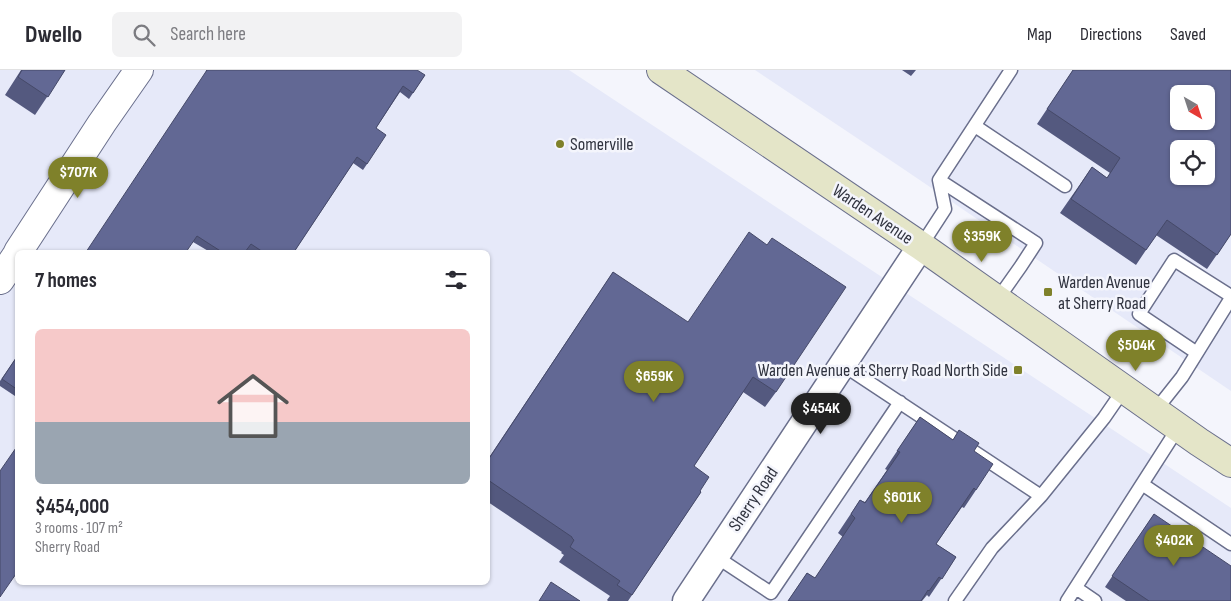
<!DOCTYPE html>
<meta charset="utf-8">
<style>
:root{--surface:#fff;--page:#f2f2f3;--text:#2b2b33;--muted:#7c7c81;--line:#e1e1e2;--accent:#7f812a}
body{margin:0;font-family:"Sofia Sans Condensed",sans-serif;background:var(--page);color:var(--text);height:100vh;display:flex;flex-direction:column;font-size:19px;white-space:nowrap}
*{box-sizing:border-box;margin:0}
p{font-size:16px;color:var(--muted)}
.icon{flex:none;width:28px;height:28px;fill:none;stroke:currentColor;stroke-width:2;stroke-linecap:round;stroke-linejoin:round}
.map{position:relative;flex:1;overflow:hidden}
.side{position:absolute;left:15px;top:180px;width:475px;height:335px;display:flex;flex-direction:column;background:var(--surface);border-radius:8px;box-shadow:0 1px 4px #0004}
.side>*{flex:none}
.needle{width:32px;rotate:141deg}
.buttons{position:absolute;left:1170px;top:15px;display:grid;gap:10px}
.buttons a{display:grid;place-items:center;width:45px;height:45px;border-radius:8px;background:var(--surface);box-shadow:0 1px 4px #0004;font-size:25px}
.price{position:absolute;translate:-50% -42px;padding:0 11px;border-radius:18px;background:var(--accent);color:#fff;font-size:16px;line-height:32px;filter:drop-shadow(0 1px 2px #0008)}
.price::after{content:'';position:absolute;left:50%;top:30px;width:15px;height:11px;margin-left:-8px;background:inherit;clip-path:polygon(0 0,100% 0,50% 100%)}
.price.on{background:#222;color:#fff}
ul{padding:0;list-style:none}
li{display:grid;align-content:center;gap:10px;height:265px;padding:0 20px}
li+li{border-top:1px solid var(--line)}
li span{display:grid;place-items:center;height:155px;border-radius:8px;color:#555}
li>.icon{margin-inline-start:auto}
span .icon{width:90px;height:90px;fill:#fffc;stroke-width:1}
li b{font-size:21px}
h2{display:flex;justify-content:space-between;align-items:center;height:60px;padding:0 20px;font-size:21px}
header{display:flex;align-items:center;gap:30px;box-sizing:border-box;height:70px;padding:0 25px;background:var(--surface);border-bottom:1px solid var(--line)}
header strong{font-size:24px}
nav{display:flex;gap:28px;margin-inline-start:auto;font-size:18px}
.search{width:350px;height:45px;background:var(--page);display:flex;align-items:center;gap:12px;box-sizing:border-box;padding:0 18px;border-radius:8px;color:var(--muted);font-size:19px}
.map>svg:first-child{display:block}
.built{fill:#e6e9f9;fill-rule:evenodd}
.lines{fill:none;stroke-linecap:round;stroke-linejoin:round}
.service-casing{stroke:#6a6f8c;stroke-width:15}
.minor-casing{stroke:#6a6f8c;stroke-width:29}
.tertiary-casing{stroke:#6a6f8c;stroke-width:30}
.secondary-casing{stroke:#6a6f8c;stroke-width:30}
.service{stroke:#fff;stroke-width:12}
.minor{stroke:#fff;stroke-width:26}
.tertiary{stroke:#fff;stroke-width:28}
.secondary{stroke:#e4e5c8;stroke-width:28}
.wall{fill:#54597f}
.building{fill:#626894;stroke:#454968;fill-rule:evenodd}
.poi-dot{fill:#7f812a;stroke:#f4f5fc;stroke-width:2}
.labels{text-anchor:middle;stroke-width:5;stroke-linejoin:round;paint-order:stroke}
.poi-label{font-size:18px;fill:#30333f;stroke:#f4f5fc;text-anchor:start}
.street-label{font-size:18px;fill:#30333f;stroke:#f4f5fc}
</style>
<header>
<strong>Dwello</strong>
<div class="search"><svg class="icon" aria-label="search" viewBox="0 0 24 24"><circle cx="10" cy="10" r="6"/><path d="M15 15l6 6"/></svg>Search here</div>
<nav><a>Map</a><a>Directions</a><a>Saved</a></nav>
</header>
<div class="map">
<svg width="1231" height="531" viewBox="0 0 1231 531">
<rect width="100%" height="100%" fill="#f4f5fc"/>
<path class="built" d="M 0,0 L 569,0 L 1231,438 L 1231,531 L 0,531 ZM 18,182 L 488,182 L 488,512 L 18,512 Z
M 755,0 L 1231,0 L 1231,321 L 902,98 ZM 1179,24 L 1206,24 L 1206,51 L 1179,51 ZM 1179,79 L 1206,79 L 1206,106 L 1179,106 Z"/>
<g class="lines">
<defs>
<path id="service" d="M 975,56 L 1065,116
M 939,110 L 1036,173 L 1021,196 L 997,230
M 921,176 L 945,139 L 939,110 L 1011,0
M 1197,283 L 1139,244 L 1174,190 L 1231,226
M 843,295 L 1041,426 L 1104,348 L 1124,319
M 1155,341 L 1182,307 L 1231,228
M 1142,414 L 1231,474
M 715,486 L 771,523 L 900,332
M 1076,518 L 1095,531
M 955,531 L 992,478 L 1041,426
M 1067,531 L 1178,358"/>
<path id="minor" d="M 686,531 L 921,176"/>
<path id="tertiary" d="M 18,182 L 102,53 L 139,0
M 0,210 L 18,183"/>
<path id="secondary" d="M 661,0 L 921,176 L 1199,372 L 1231,393"/>
</defs>
<use href="#service" class="service-casing"/>
<use href="#minor" class="minor-casing"/>
<use href="#tertiary" class="tertiary-casing"/>
<use href="#secondary" class="secondary-casing"/>
<use href="#service" class="service"/>
<use href="#minor" class="minor"/>
<use href="#tertiary" class="tertiary"/>
<use href="#secondary" class="secondary"/>
</g>
<path class="wall" d="M 21,0 L 65,0 L 35,45 L 5,25 Z
M 206,0 L 425,5 L 409,29 L 400,22 L 376,58 L 367,94 L 363,100 L 353,93 L 294,182 L 251,182 L 247,180 L 245,182 L 210,182 L 193,172 Z
M 902,0 L 916,0 L 911,6 Z
M 1073,0 L 1231,164 L 1207,199 L 1156,165 L 1136,195 L 1060,143 L 1092,97 L 1107,108 L 1110,103 L 1037,54 Z
M 613,202 L 776,322 L 765,337 L 743,322 L 694,396 L 700,421 L 701,422 L 628,531 L 608,531 L 607,530 L 610,526 L 559,492 L 564,485 L 561,483 L 562,482 L 488,432 L 488,389 Z
M 18,285 L 18,328 L 0,316 L 0,311 Z
M 920,347 L 953,370 L 959,360 L 974,381 L 976,420 L 964,438 L 962,437 L 936,474 L 956,487 L 929,527 L 927,525 L 922,531 L 788,531 L 807,503 L 815,508 L 843,467 L 838,463 L 860,430 L 865,432 L 887,400 L 885,399 Z
M 1154,444 L 1231,531 L 1126,531 L 1105,517 Z"/>
<path class="building" d="M 22,0 L 65,0 L 48,27 L 18,7 Z
M 207,0 L 417,0 L 425,5 L 413,23 L 403,16 L 376,58 L 386,65 L 367,94 L 357,87 L 294,182 L 263,182 L 251,174 L 245,182 L 222,182 L 197,166 L 186,182 L 86,182 Z
M 1073,0 L 1231,0 L 1231,164 L 1217,185 L 1167,150 L 1146,180 L 1071,129 L 1092,97 L 1107,108 L 1120,88 L 1047,39 ZM 1179,24 L 1206,24 L 1206,51 L 1179,51 ZM 1179,79 L 1206,79 L 1206,106 L 1179,106 Z
M 749,162 L 767,175 L 772,168 L 846,217 L 776,322 L 753,307 L 694,396 L 709,407 L 700,421 L 701,422 L 632,525 L 617,515 L 620,511 L 570,477 L 574,470 L 572,468 L 572,467 L 488,410 L 488,390 L 613,202 L 688,252 Z
M 18,285 L 18,320 L 2,309 Z
M 920,347 L 953,370 L 959,360 L 979,373 L 974,381 L 993,394 L 976,420 L 974,418 L 936,474 L 956,487 L 942,509 L 939,507 L 929,521 L 928,520 L 921,531 L 788,531 L 807,503 L 815,508 L 855,448 L 851,444 L 860,430 L 865,433 L 900,382 L 897,381 Z
M 18,375 L 18,501 L 0,527 L 0,401 Z
M 1154,444 L 1231,496 L 1231,531 L 1149,531 L 1112,506 Z
M 551,512 L 580,531 L 539,531 Z"/>
<g class="poi-dot">
<circle cx="560" cy="74" r="5"/>
<rect x="1043" y="217" width="10" height="10" rx="2.5"/>
<rect x="1013" y="295" width="10" height="10" rx="2.5"/>
</g>
<g class="labels">
<g class="poi-label">
<text x="570" y="80">Somerville</text>
<text x="1058" y="218">Warden Avenue<tspan x="1058" dy="21">at Sherry Road</tspan></text>
<text x="1008" y="306" text-anchor="end">Warden Avenue at Sherry Road North Side</text>
</g>
<g class="street-label">
<text transform="translate(873 144) rotate(34)" y="6">Warden Avenue</text>
<text transform="translate(753 429) rotate(-56)" y="6">Sherry Road</text>
</g>
</g>
</svg>
<div class="buttons">
<a><svg class="needle" viewBox="-14 -14 28 28"><path d="M0-13l5 13h-10z" fill="#e53935"/><path d="M0 13l5-13h-10z" fill="#7c7c81"/></svg></a>
<a><svg class="icon" aria-label="locate" viewBox="0 0 24 24"><circle cx="12" cy="12" r="6"/><path d="M12 2v4M12 18v4M2 12h4M18 12h4"/></svg></a>
</div>
<b class="price" style="left:78px;top:129px">$707K</b>
<b class="price" style="left:982px;top:193px">$359K</b>
<b class="price" style="left:1136px;top:302px">$504K</b>
<b class="price" style="left:654px;top:333px">$659K</b>
<b class="price on" style="left:821px;top:365px">$454K</b>
<b class="price" style="left:902px;top:454px">$601K</b>
<b class="price" style="left:1174px;top:497px">$402K</b>
<section class="side">
<h2>7 homes<svg class="icon" aria-label="filters" viewBox="0 0 24 24"><path d="M4 7h16M4 17h16"/><circle cx="9" cy="7" r="2"/><circle cx="15" cy="17" r="2"/></svg></h2>
<ul>
<li><span style="background:linear-gradient(#f6c9c9 60%,#9aa5b1 0)"><svg class="icon" aria-label="home" viewBox="0 0 24 24"><path d="M3 11l9-7 9 7M6 9v11h12V9"/></svg></span><div><b>$454,000</b><p>3 rooms · 107 m²</p><p>Sherry Road</p></div></li>
</ul>
</section>
</div>
